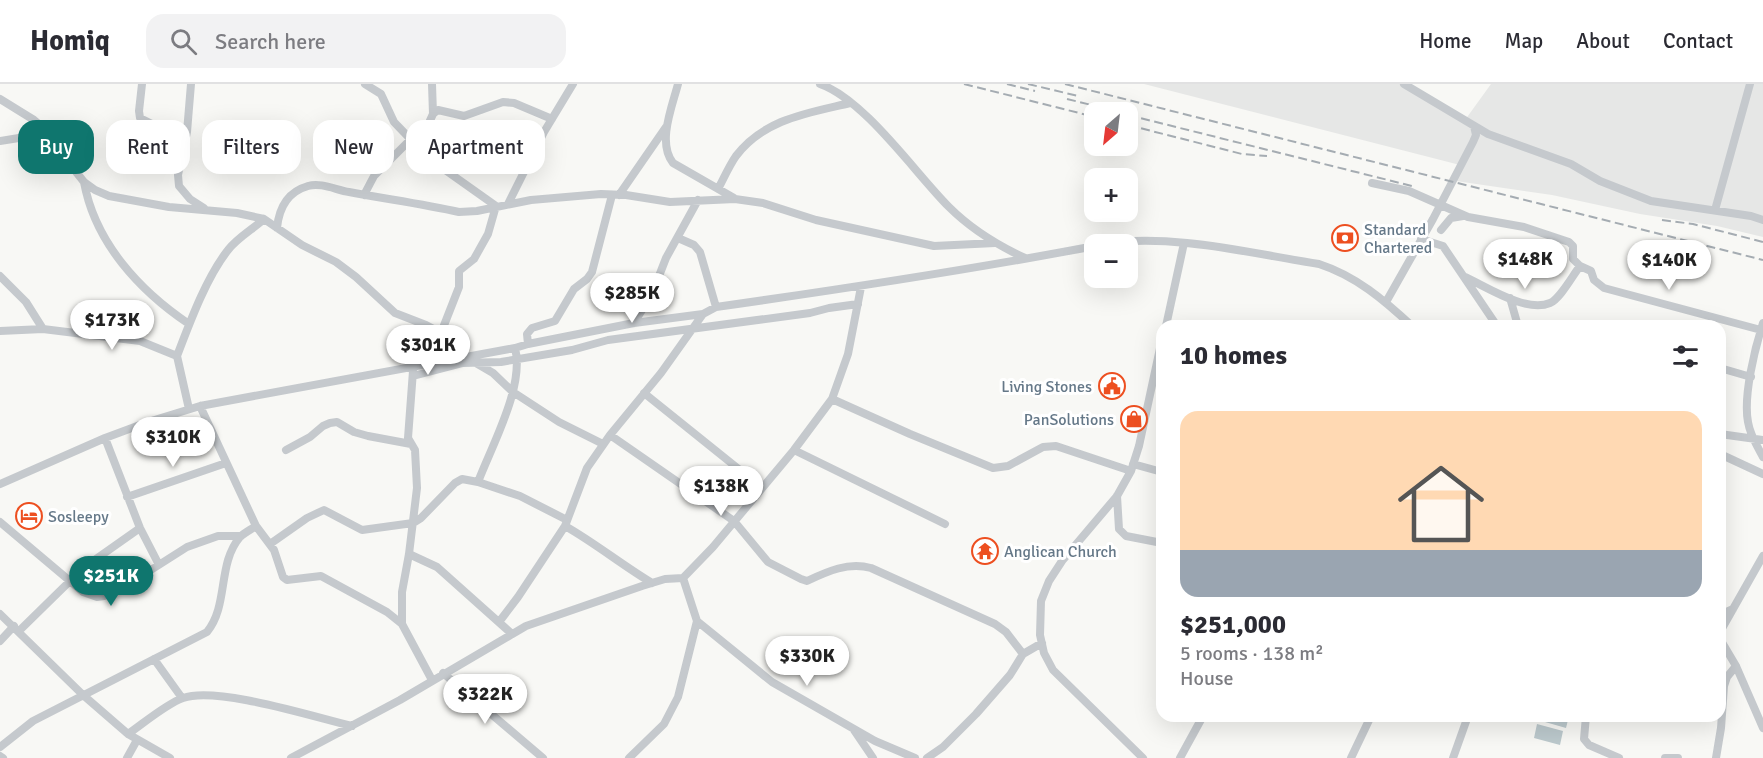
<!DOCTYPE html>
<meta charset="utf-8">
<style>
:root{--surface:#fff;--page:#f2f2f3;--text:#2b2b33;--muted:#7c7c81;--line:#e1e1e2;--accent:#0f766e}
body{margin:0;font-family:Signika,sans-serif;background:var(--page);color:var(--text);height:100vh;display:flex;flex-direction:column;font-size:22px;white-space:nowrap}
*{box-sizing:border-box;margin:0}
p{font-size:20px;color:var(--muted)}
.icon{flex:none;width:33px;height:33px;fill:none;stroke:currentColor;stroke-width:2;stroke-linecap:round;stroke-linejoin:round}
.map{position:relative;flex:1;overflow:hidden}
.drawer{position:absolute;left:1156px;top:236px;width:570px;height:402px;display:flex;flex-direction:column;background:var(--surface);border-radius:18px;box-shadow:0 6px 24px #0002}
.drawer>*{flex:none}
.banner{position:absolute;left:18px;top:36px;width:570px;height:54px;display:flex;gap:12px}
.needle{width:39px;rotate:208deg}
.controls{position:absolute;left:1084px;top:18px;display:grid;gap:12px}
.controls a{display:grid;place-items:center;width:54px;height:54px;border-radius:12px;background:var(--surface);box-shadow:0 6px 24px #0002;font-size:30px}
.price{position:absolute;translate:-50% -51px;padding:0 14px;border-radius:21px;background:#fff;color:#222;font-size:20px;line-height:39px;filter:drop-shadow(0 2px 3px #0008)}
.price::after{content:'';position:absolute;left:50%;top:36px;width:18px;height:14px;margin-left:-9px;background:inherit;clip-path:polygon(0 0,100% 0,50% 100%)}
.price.active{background:var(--accent);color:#fff}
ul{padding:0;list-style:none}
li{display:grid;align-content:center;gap:12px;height:318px;padding:0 24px}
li+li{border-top:2px solid var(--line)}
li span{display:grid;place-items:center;height:186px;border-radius:18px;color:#555}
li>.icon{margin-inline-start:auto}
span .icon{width:108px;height:108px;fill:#fffc;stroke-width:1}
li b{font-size:26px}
h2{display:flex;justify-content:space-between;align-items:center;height:72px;padding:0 24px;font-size:26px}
.chip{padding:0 21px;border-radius:18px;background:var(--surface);box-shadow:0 6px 24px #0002;font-size:21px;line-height:54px}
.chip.active{background:var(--accent);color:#fff}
header{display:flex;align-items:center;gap:36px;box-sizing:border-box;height:84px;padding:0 30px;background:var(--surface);border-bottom:2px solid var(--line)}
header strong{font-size:28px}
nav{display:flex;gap:33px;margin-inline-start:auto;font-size:21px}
.search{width:420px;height:54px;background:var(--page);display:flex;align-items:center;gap:15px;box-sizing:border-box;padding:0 21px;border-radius:18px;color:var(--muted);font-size:22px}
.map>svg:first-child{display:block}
.built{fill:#e6e7e6}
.water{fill:#bcc9cd}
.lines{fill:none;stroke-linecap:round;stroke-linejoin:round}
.minor{stroke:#c5c9cd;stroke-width:8}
.rail{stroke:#a5acb2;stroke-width:2;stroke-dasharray:9 4.5;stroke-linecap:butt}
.labels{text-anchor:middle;stroke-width:6;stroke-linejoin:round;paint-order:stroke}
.poi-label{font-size:16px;fill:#657888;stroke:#fff;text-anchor:start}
</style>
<header>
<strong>Homiq</strong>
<div class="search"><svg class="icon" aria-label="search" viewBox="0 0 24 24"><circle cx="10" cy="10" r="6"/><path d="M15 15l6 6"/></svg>Search here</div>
<nav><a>Home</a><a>Map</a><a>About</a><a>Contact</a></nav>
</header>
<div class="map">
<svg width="1763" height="674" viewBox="0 0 1763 674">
<rect width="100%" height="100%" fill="#f8f8f5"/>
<path class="built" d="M 1144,0 L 1404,0 L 1465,36 L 1491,0 L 1763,0 L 1763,153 L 1717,142 L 1640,130 L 1552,111 L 1456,97 L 1460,81 Z"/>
<path class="water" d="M 1539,632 L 1569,632 L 1566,644 L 1538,636 Z
M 1537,640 L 1563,647 L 1560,661 L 1534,654 Z"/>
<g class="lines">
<path class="minor" d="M 142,0 L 139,27 L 140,34 L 156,42 L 187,48
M 191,0 L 187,48 L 178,91 L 179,102 L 190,115 L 204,124
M 365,0 L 381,10 L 394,38 L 418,63
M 432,0 L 433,30 L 418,63 L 441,83 L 496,122 L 488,150 L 474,175 L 459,187 L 459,203 L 441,249
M 678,0 C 672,23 657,59 673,79 L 734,114
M 820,0 C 865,16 915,89 949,123 C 971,145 997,161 1025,174
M 1404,0 L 1488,50 L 1571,80 L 1600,97 L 1651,117 L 1751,132 L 1763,136
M 0,15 L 34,36 L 46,46 L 47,54
M 433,30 L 438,26 L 464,32 L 503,18 L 514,19 L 552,35
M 0,57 L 25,53 L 47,54 L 62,70 L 84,98 L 95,106 L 109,112 L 169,123 L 237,129 L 264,135 L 302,161 L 336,178 L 356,193 L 395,229 L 426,241 L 441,249 L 464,272 L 493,289 L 513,308 L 559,338 L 603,360
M 84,98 C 95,159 140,207 189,240
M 1372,99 L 1409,107 L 1468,133 L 1524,143 L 1569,158 L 1573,162 L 1573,175 L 1580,182 L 1591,187 L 1594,196 L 1604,204 L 1761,246
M 718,105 C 724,94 729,82 736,72 C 764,35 808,29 850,19
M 364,111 L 374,92 L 410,56
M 619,111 L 666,43
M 508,120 L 544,48 L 573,0
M 1715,126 L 1750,0
M 277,144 C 279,124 287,108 308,102 C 321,98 336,106 349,108 C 386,115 423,120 459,128 L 477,127 L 531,116 L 601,110 L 626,111 L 670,118 L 735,115 L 763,119 L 816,136 L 934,162 L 995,159
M 1441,146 L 1451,134 L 1463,132
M 678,154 L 694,161 L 700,168 L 716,223
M 1421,155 L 1443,162 L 1497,242
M 1101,160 C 1173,149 1248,169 1319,180 C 1356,192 1384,216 1412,242
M 0,192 L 26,218 L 43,245
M 1465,193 C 1487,203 1526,229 1550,219 C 1560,215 1573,191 1580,182
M 1510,214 L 1518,242
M 1386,218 L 1433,135 L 1473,58 L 1476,51 L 1474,42
M 634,239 L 652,210 L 666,174 L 698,116
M 1763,239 C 1755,264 1743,312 1748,338 C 1750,351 1757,362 1763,373
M 1166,242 L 1184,159
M 0,247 L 43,245 L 140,257 L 177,272 L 189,325
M 528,260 L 527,250 L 532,244 L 555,237 L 574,205 L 587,195 L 592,188 L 612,111
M 177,272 C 190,238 206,194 228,166 C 237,154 253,145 264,135
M 1720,284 L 1751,293
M 413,287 L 408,354 L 415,366 L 417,404 L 409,470 L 402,508 L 402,540 L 432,596
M 413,292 L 463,279 L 501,278 L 572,266 L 608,256 L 810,229 L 829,224 L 858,220
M 644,309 L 761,403
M 832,315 L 910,350 L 993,384 L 1008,382 L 1043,363 L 1056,362 L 1131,387
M 200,322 L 256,442 L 274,466 L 283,493 L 287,496 L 321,492 L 387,528 L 402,540
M 1720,350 L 1763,356
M 610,351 L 734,437 L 768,478 L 801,495 L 807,497 C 828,487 848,478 871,484 L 995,540 L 1006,548 L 1023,570
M 105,354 L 140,444 L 158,479
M 286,366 L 310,353 L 323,342 L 330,339 L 337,338 L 354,348 L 368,352 L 411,360
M 794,366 L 945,440
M 1720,370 L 1763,390
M 1133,380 L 1162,388
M 478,398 C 492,361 525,302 515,264
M 0,400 L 105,354 L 148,338 L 200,322 L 515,264 L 528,260 L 634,239 L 703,230 L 716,223 C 843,205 969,186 1095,162
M 1117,412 L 1119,445 L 1126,452 L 1162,459
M 127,413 L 226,379
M 0,438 L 83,508 L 97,513 L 104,512 L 121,505 L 187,463 L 218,452 L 241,452
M 565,442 C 595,459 622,481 652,499
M 270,460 L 307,434 L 324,426 L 362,446 L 413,439 L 421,434 L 455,399 L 462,395 L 478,398 L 520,412 L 567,436
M 409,470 L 437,483 L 512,550
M 0,530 L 83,611 L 128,650 L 170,674
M 1720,531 L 1733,525
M 697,537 L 772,598 L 875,657 L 915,674
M 499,538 L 518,513 L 565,442 L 587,384 L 610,351 L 661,289 L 703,230
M 19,547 L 70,497 L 96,475 L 140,444
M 1720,548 L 1763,472
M 1720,555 L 1736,582 L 1763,644
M 0,557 L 14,542
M 154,575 L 182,614
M 443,589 L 543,674
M 1586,632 L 1584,655 L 1589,661 L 1619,674
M 854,646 L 873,674
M 128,650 C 144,639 166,620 183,614 C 217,602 314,633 352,642
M 0,663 L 33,637 L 207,548 C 229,521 217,480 240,453 C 244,449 250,446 256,442
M 0,672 L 3,674
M 127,674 L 137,656
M 291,674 L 400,616 L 526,542 L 642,502 L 665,495 L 683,494
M 629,674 L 664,640 L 678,613 L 697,537 L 683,494 L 713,463 L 794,366 L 832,315 L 848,270 L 861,203
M 927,674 L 943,663 L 976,630 L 1010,591 L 1023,570 L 1042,559
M 1143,674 L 1053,586 L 1044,569 L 1040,551 L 1041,517 L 1049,497 L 1062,477 L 1117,412 L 1131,387 L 1139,362 L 1162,255
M 1180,674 L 1203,632
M 1351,674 L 1371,632
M 1453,674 L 1468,632
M 1665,674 L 1678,674
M 1716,674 L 1721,644 L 1724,602 L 1727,593 L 1736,582"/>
<path class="rail" d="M 964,0 L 1095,33
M 1007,0 L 1035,7
M 1028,0 L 1078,12
M 1065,0 L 1763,176
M 1067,15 L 1120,28
M 1128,31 L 1416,103
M 1128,41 L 1242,70 L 1267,72
M 1662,136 L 1693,140 L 1763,158"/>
</g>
<defs>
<symbol id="bank-ring" viewBox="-11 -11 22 22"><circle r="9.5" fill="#fff" stroke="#ed4f20" stroke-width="1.5"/><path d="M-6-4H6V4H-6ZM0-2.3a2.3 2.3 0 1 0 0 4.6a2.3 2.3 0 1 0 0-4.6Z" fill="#ed4f20"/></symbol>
<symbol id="civic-ring" viewBox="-11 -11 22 22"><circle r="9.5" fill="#fff" stroke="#ed4f20" stroke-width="1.5"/><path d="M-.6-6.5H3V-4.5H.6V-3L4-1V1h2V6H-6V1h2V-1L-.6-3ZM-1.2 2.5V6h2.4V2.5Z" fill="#ed4f20"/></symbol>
<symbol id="shop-ring" viewBox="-11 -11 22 22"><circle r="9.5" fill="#fff" stroke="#ed4f20" stroke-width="1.5"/><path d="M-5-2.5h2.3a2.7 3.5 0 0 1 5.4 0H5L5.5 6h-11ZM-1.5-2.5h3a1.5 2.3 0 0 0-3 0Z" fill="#ed4f20"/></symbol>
<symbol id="hotel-ring" viewBox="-11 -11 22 22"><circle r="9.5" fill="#fff" stroke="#ed4f20" stroke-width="1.5"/><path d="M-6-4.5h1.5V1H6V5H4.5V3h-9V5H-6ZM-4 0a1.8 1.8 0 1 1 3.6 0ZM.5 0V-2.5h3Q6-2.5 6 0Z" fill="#ed4f20"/></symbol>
<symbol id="temple-ring" viewBox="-11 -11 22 22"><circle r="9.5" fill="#fff" stroke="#ed4f20" stroke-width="1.5"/><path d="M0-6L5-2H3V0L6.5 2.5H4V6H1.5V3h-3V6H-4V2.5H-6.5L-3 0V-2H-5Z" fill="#ed4f20"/></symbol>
</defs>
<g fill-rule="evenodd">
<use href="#bank-ring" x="1330" y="139" width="30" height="30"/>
<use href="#civic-ring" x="1097" y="287" width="30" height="30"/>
<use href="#shop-ring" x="1119" y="320" width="30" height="30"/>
<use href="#hotel-ring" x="14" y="417" width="30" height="30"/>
<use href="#temple-ring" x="970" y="452" width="30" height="30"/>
</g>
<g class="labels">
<g class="poi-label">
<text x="1364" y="151">Standard<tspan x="1364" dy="18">Chartered</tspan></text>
<text x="1092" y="308" text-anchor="end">Living Stones</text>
<text x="1114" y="341" text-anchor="end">PanSolutions</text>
<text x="48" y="438">Sosleepy</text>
<text x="1004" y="473">Anglican Church</text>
</g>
</g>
</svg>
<div class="controls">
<a><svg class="needle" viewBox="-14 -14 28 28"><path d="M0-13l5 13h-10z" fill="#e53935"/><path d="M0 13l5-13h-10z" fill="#7c7c81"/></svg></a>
<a>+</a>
<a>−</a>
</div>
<b class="price" style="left:1525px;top:206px">$148K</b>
<b class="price" style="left:1669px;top:207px">$140K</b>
<b class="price" style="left:632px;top:240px">$285K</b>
<b class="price" style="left:112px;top:267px">$173K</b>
<b class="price" style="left:428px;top:292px">$301K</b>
<b class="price" style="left:173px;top:384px">$310K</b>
<b class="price" style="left:721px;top:433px">$138K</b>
<b class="price active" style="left:111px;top:523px">$251K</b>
<b class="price" style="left:807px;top:603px">$330K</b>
<b class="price" style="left:485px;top:641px">$322K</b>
<div class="banner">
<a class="chip active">Buy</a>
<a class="chip">Rent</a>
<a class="chip">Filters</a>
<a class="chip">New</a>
<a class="chip">Apartment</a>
</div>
<section class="drawer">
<h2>10 homes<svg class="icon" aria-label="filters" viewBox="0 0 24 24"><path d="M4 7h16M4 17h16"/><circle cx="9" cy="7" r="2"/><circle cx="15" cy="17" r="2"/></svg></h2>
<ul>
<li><span style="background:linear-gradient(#ffd9b3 75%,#9aa5b1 0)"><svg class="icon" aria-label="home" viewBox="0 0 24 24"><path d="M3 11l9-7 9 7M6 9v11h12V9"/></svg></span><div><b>$251,000</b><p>5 rooms · 138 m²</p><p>House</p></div></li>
</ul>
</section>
</div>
